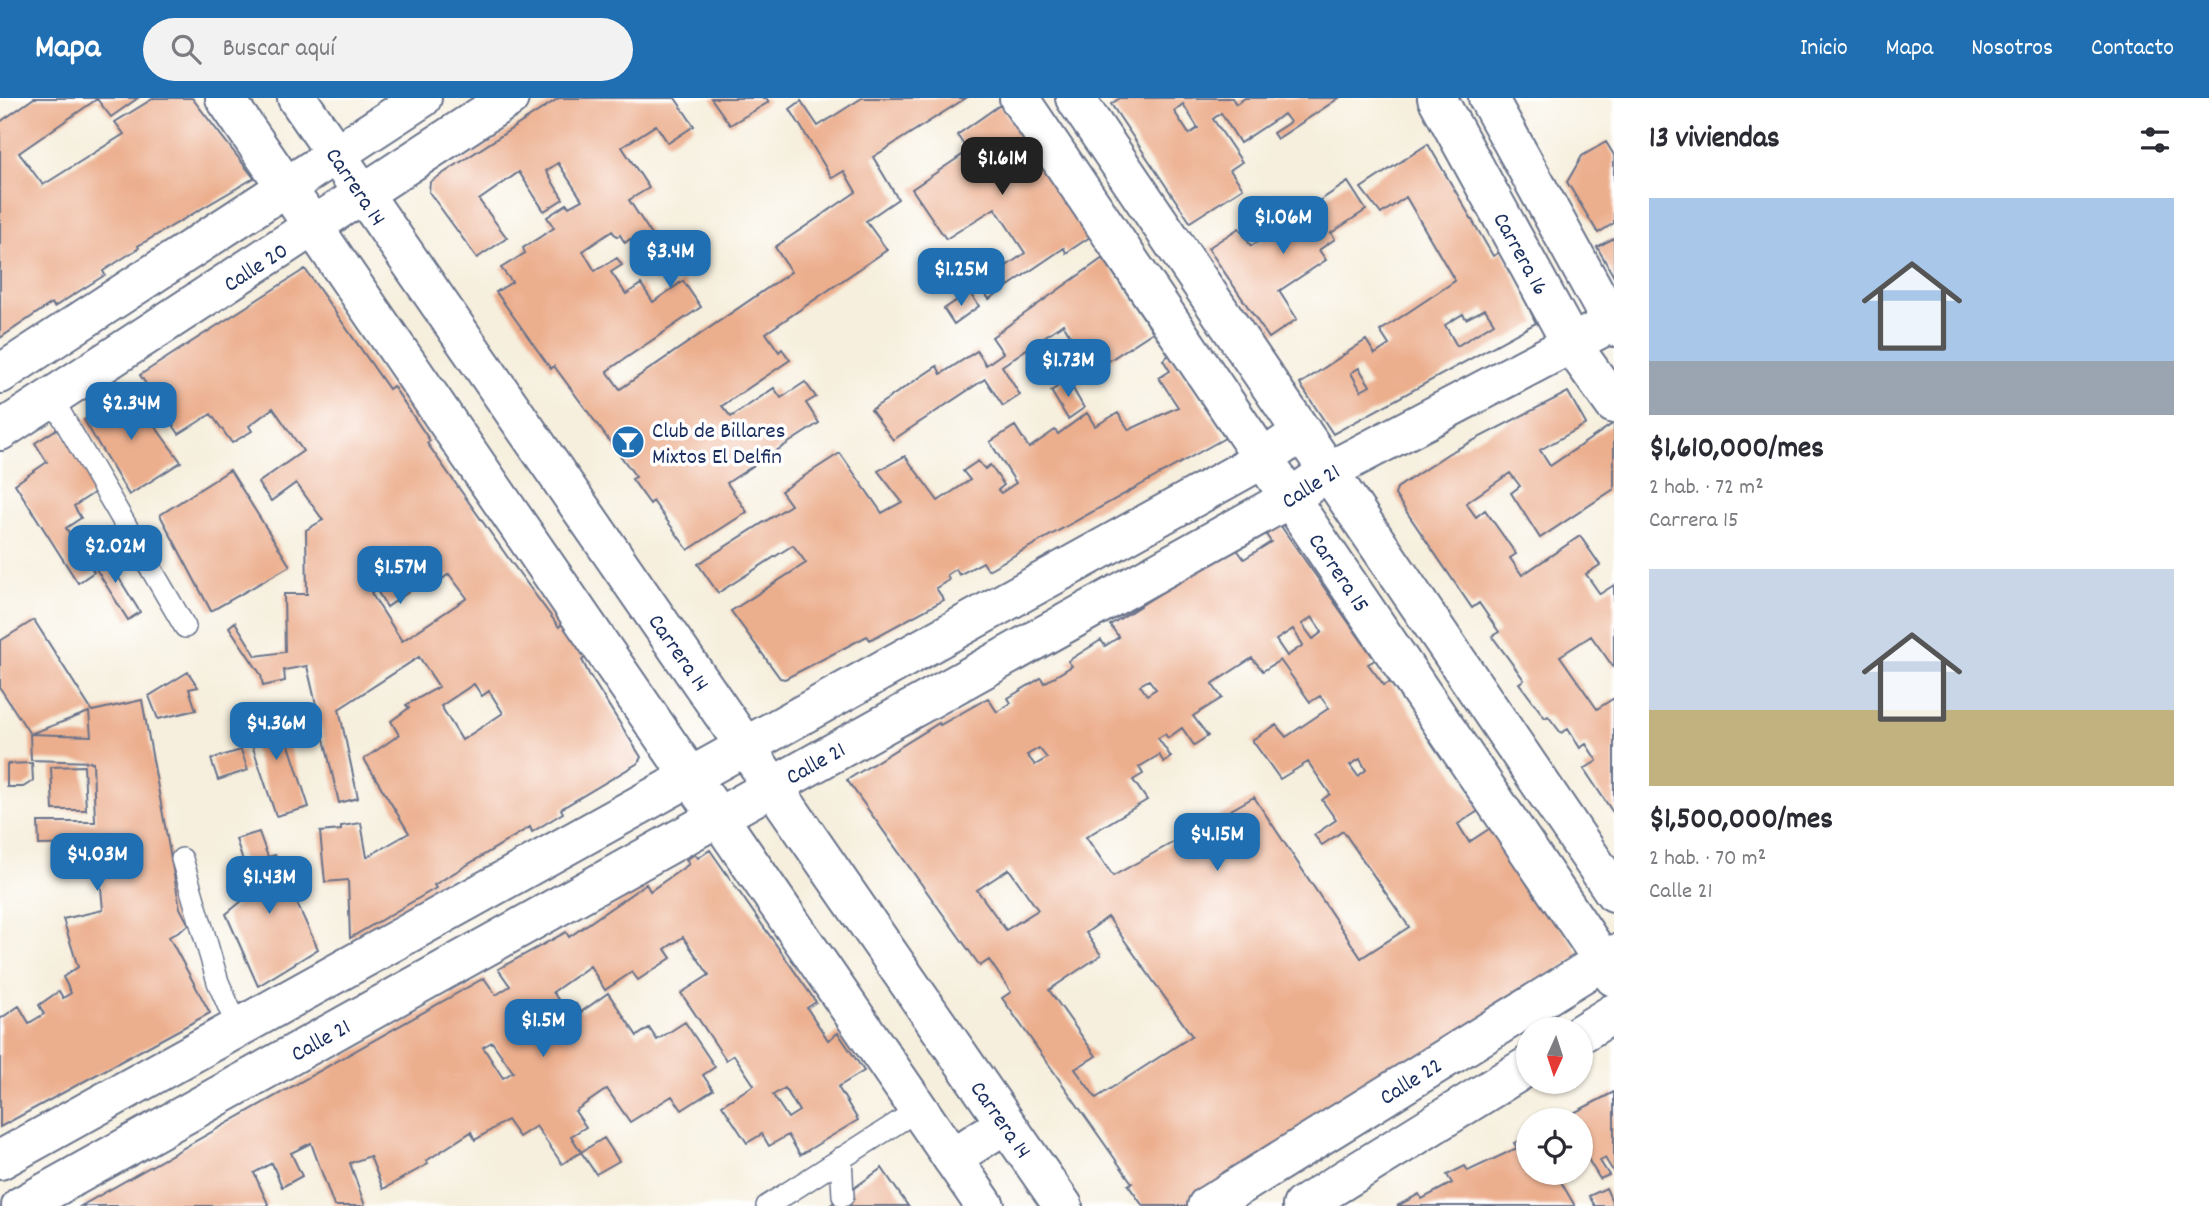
<!DOCTYPE html>
<html lang="es">
<meta charset="utf-8">
<style>
:root{--surface:#fff;--page:#f2f2f3;--text:#2b2b33;--muted:#7c7c81;--accent:#1f6fb2}
body{margin:0;font-family:Dekko,sans-serif;background:var(--page);color:var(--text);height:100vh;display:flex;flex-direction:column;font-size:26px;white-space:nowrap}
*{box-sizing:border-box;margin:0}
p{font-size:23px;color:var(--muted)}
.icon{flex:none;width:38px;height:38px;fill:none;stroke:currentColor;stroke-width:2;stroke-linecap:round;stroke-linejoin:round}
.map{position:relative;flex:1;overflow:hidden}
.drawer{display:flex;flex-direction:column;background:var(--surface);width:595px}
.drawer>*{flex:none}
.needle{width:46px;rotate:183deg}
.tools{position:absolute;left:1516px;top:919px;display:grid;gap:14px}
.tools a{display:grid;place-items:center;width:77px;height:77px;border-radius:50%;background:var(--surface);box-shadow:0 2px 5px #0004;font-size:35px}
.price{position:absolute;translate:-50% -60px;padding:0 16px;border-radius:14px;background:var(--accent);color:#fff;font-size:23px;line-height:46px;filter:drop-shadow(0 2px 4px #0008)}
.price::after{content:'';position:absolute;left:50%;top:42px;width:21px;height:16px;margin-left:-10px;background:inherit;clip-path:polygon(0 0,100% 0,50% 100%)}
.price.on{background:#222;color:#fff}
ul{padding:0;list-style:none}
li{display:grid;align-content:center;gap:14px;height:371px;padding:0 35px}
li span{display:grid;place-items:center;height:217px;border-radius:0px;color:#555}
li>.icon{margin-inline-start:auto}
span .icon{width:126px;height:126px;fill:#fffc;stroke-width:1}
li b{font-size:30px}
h2{display:flex;justify-content:space-between;align-items:center;height:84px;padding:0 35px;font-size:30px}
header{display:flex;align-items:center;gap:42px;box-sizing:border-box;height:98px;padding:0 35px;background:var(--accent);color:#fff}
header strong{font-size:33px}
nav{display:flex;gap:38px;margin-inline-start:auto;font-size:24px}
.search{width:490px;height:63px;background:var(--page);display:flex;align-items:center;gap:18px;box-sizing:border-box;padding:0 24px;border-radius:38px;color:var(--muted);font-size:26px}
main{display:flex;flex:1;min-height:0}
.map>svg:first-child{display:block}
.building{fill:#ecaf8e;fill-rule:evenodd}
.lines{fill:none;stroke-linecap:round;stroke-linejoin:round}
.lane-casing{stroke:#68728a;stroke-width:24}
.street-casing{stroke:#68728a;stroke-width:42}
.secondary-casing{stroke:#68728a;stroke-width:42}
.lane{stroke:#fff;stroke-width:21}
.street{stroke:#fff;stroke-width:38}
.secondary{stroke:#fff;stroke-width:38}
.labels{text-anchor:middle;stroke-width:7;stroke-linejoin:round;paint-order:stroke}
.street-label{font-size:23px;fill:#1b2f5e;stroke:#fff}
.poi-label{font-size:23px;fill:#1b2f5e;stroke:#fff;text-anchor:start}
</style>
<header>
<strong>Mapa</strong>
<div class="search"><svg class="icon" aria-label="search" viewBox="0 0 24 24"><circle cx="10" cy="10" r="6"/><path d="M15 15l6 6"/></svg>Buscar aquí</div>
<nav><a>Inicio</a><a>Mapa</a><a>Nosotros</a><a>Contacto</a></nav>
</header>
<main>
<div class="map">
<svg width="1614" height="1108" viewBox="0 0 1614 1108">
<rect width="100%" height="100%" fill="#fff"/>
<filter id="ink" filterUnits="userSpaceOnUse"><feTurbulence type="fractalNoise" baseFrequency=".0143" numOctaves="2"/><feDisplacementMap in="SourceGraphic" scale="14" xChannelSelector="R" yChannelSelector="G"/><feConvolveMatrix kernelMatrix="1 2 1 2 8 2 1 2 1" color-interpolation-filters="sRGB"/></filter>
<filter id="wash" filterUnits="userSpaceOnUse"><feTurbulence type="fractalNoise" baseFrequency=".00686" numOctaves="4" result="noise"/><feDisplacementMap in="SourceGraphic" scale="28" xChannelSelector="R" yChannelSelector="G"/><feGaussianBlur stdDeviation="1.57" result="paint"/><feColorMatrix in="noise" values="0 0 0 0 0 0 0 0 0 0 0 0 0 0 0 0 0 1.4 0 .05"/><feComposite in="paint" operator="in"/></filter>
<g filter="url(#wash)">
<rect width="100%" height="100%" fill="#f6efdd"/>
<g id="blocks">
<path class="building" d="M 34,0 L 138,0 L 111,19 L 97,1 L 19,55 L 43,87 L 124,36 L 115,24 L 154,0 L 192,0 L 254,80 L 138,148 L 139,150 L 103,173 L 105,177 L 54,209 L 52,205 L 0,240 L 0,24 Z
M 559,0 L 675,0 L 694,28 L 668,45 L 656,27 L 622,49 L 649,90 L 629,102 L 665,157 L 646,169 L 630,141 L 625,145 L 620,137 L 617,139 L 612,133 L 583,153 L 595,173 L 617,160 L 622,167 L 611,174 L 626,196 L 641,186 L 653,204 L 683,183 L 701,209 L 607,273 L 620,291 L 791,174 L 775,149 L 856,94 L 844,73 L 832,80 L 790,11 L 801,3 L 818,28 L 862,0 L 966,0 L 873,59 L 898,101 L 866,123 L 887,152 L 766,235 L 779,254 L 782,251 L 790,262 L 722,308 L 731,319 L 774,290 L 781,300 L 805,284 L 816,299 L 806,305 L 819,325 L 727,385 L 747,414 L 688,452 L 653,403 L 650,406 L 632,381 L 636,379 L 554,268 L 551,271 L 496,194 L 512,184 L 501,170 L 525,155 L 523,150 L 554,130 L 547,119 L 567,106 L 569,109 L 582,102 L 558,65 L 546,73 L 563,101 L 544,113 L 519,74 L 479,102 L 507,140 L 477,160 L 429,94 L 430,84 Z
M 711,0 L 766,0 L 769,4 L 730,27 Z
M 1120,0 L 1232,0 L 1236,6 L 1245,0 L 1339,0 L 1277,41 L 1273,35 L 1290,24 L 1284,16 L 1240,45 L 1221,15 L 1213,21 L 1242,64 L 1230,72 L 1243,90 L 1190,124 L 1111,6 ZM 1183,6 L 1198,30 L 1189,36 L 1174,13 Z
M 1000,7 L 1090,139 L 1066,155 L 1064,150 L 989,201 L 979,187 L 1025,155 L 995,110 L 946,141 L 912,91 L 968,53 L 957,37 Z
M 1606,44 L 1614,57 L 1614,125 L 1598,135 L 1567,84 L 1582,58 Z
M 1428,46 L 1493,158 L 1502,153 L 1536,225 L 1333,336 L 1300,286 L 1366,242 L 1375,256 L 1389,247 L 1380,233 L 1455,183 L 1406,99 L 1381,116 L 1361,90 ZM 1485,211 L 1494,225 L 1457,248 L 1445,227 L 1463,216 L 1466,221 ZM 1359,270 L 1370,288 L 1361,293 L 1351,275 Z
M 1348,84 L 1366,112 L 1331,135 L 1335,141 L 1319,152 L 1326,162 L 1279,193 L 1297,221 L 1269,240 L 1208,150 L 1239,130 L 1251,148 Z
M 1614,140 L 1614,179 L 1597,149 Z
M 1103,160 L 1153,234 L 1093,273 L 1063,226 L 1002,268 L 1020,297 L 1003,308 L 985,281 L 893,342 L 871,312 L 937,268 L 941,276 L 977,253 L 986,267 L 1003,255 L 992,239 Z
M 305,171 L 389,291 L 393,288 L 430,343 L 427,345 L 509,461 L 559,529 L 562,526 L 585,560 L 582,562 L 589,576 L 641,659 L 638,665 L 561,711 L 563,715 L 532,734 L 530,729 L 434,787 L 436,790 L 350,840 L 348,782 L 325,784 L 320,734 L 341,732 L 341,728 L 361,725 L 367,759 L 409,735 L 364,661 L 399,637 L 391,623 L 409,610 L 406,607 L 439,589 L 419,559 L 339,611 L 358,700 L 339,705 L 307,568 L 284,572 L 285,583 L 263,588 L 261,577 L 229,529 L 235,524 L 256,558 L 285,554 L 284,496 L 307,496 L 306,432 L 323,422 L 296,385 L 271,403 L 258,385 L 303,353 L 273,310 L 249,328 L 252,333 L 232,345 L 211,316 L 179,336 L 140,277 ZM 449,476 L 467,500 L 402,543 L 371,495 L 376,491 L 387,509 L 429,480 L 433,488 ZM 474,586 L 482,598 L 489,593 L 503,615 L 462,642 L 441,608 Z
M 969,194 L 979,208 L 954,226 L 944,211 Z
M 1169,257 L 1225,340 L 988,472 L 983,464 L 959,477 L 956,471 L 947,477 L 949,482 L 936,490 L 944,502 L 870,542 L 867,538 L 785,581 L 780,580 L 731,513 L 806,465 L 793,447 L 718,495 L 698,466 L 791,407 L 781,393 L 840,355 L 882,415 L 902,404 L 878,373 L 905,358 L 938,403 L 970,382 L 963,373 L 978,363 L 985,371 L 990,367 L 1004,387 L 998,392 L 1001,395 L 1016,385 L 990,344 L 1015,328 L 1029,350 L 1055,332 L 1058,336 L 1087,315 L 1095,328 L 1118,315 L 1129,332 L 1178,309 L 1159,280 L 1170,273 L 1163,262 Z
M 1068,282 L 1084,310 L 1068,321 L 1051,293 Z
M 127,290 L 181,364 L 129,397 L 84,322 Z
M 1568,294 L 1586,326 L 1540,352 L 1550,368 L 1614,325 L 1614,391 L 1540,440 L 1511,395 L 1520,388 L 1510,375 L 1466,405 L 1476,419 L 1485,412 L 1516,456 L 1510,460 L 1522,477 L 1580,438 L 1600,467 L 1586,476 L 1600,496 L 1614,487 L 1614,570 L 1591,538 L 1560,558 L 1597,611 L 1614,600 L 1614,716 L 1584,671 L 1597,663 L 1586,646 L 1580,650 L 1568,631 L 1561,635 L 1548,618 L 1545,620 L 1519,585 L 1524,582 L 1492,538 L 1499,534 L 1479,505 L 1472,510 L 1395,397 L 1397,390 L 1449,355 Z
M 60,329 L 100,391 L 74,408 L 81,420 L 66,430 L 94,474 L 78,485 L 15,386 L 47,364 L 35,345 Z
M 230,372 L 290,468 L 211,513 L 160,417 Z
M 1278,424 L 1375,562 L 1368,566 L 1384,587 L 1390,584 L 1480,712 L 1458,726 L 1469,744 L 1492,729 L 1580,857 L 1191,1108 L 1143,1108 L 1128,1087 L 1132,1085 L 1002,900 L 1011,894 L 989,862 L 980,868 L 847,682 L 939,625 L 940,627 L 988,600 L 997,614 L 1011,605 L 1008,600 L 1041,580 L 1044,585 L 1072,568 L 1068,563 L 1101,542 L 1105,548 L 1119,539 L 1110,527 L 1194,474 L 1236,450 L 1244,461 L 1271,444 L 1263,432 ZM 1312,519 L 1322,534 L 1313,541 L 1302,526 ZM 1293,531 L 1303,547 L 1287,558 L 1276,542 ZM 1252,560 L 1263,573 L 1280,562 L 1310,604 L 1320,598 L 1329,610 L 1286,639 L 1276,627 L 1252,642 L 1280,681 L 1308,664 L 1330,696 L 1322,702 L 1336,722 L 1314,737 L 1322,747 L 1343,733 L 1409,829 L 1361,860 L 1254,699 L 1113,778 L 1086,739 L 1147,702 L 1133,682 L 1143,676 L 1139,669 L 1159,657 L 1164,664 L 1171,659 L 1158,640 L 1165,636 L 1168,640 L 1182,630 L 1194,647 L 1208,638 L 1193,618 L 1222,600 L 1212,586 ZM 1149,582 L 1156,591 L 1147,597 L 1140,587 ZM 1039,650 L 1047,660 L 1035,667 L 1027,657 ZM 1360,661 L 1366,672 L 1358,678 L 1350,667 ZM 1009,771 L 1038,812 L 1006,832 L 977,792 ZM 1108,819 L 1192,938 L 1096,1000 L 1075,971 L 1096,958 L 1049,892 L 1101,857 L 1086,835 Z
M 97,445 L 140,514 L 128,522 L 96,471 L 102,468 L 91,449 Z
M 34,522 L 92,613 L 142,602 L 180,810 L 189,827 L 169,839 L 210,915 L 0,1029 L 0,921 L 19,908 L 29,925 L 44,916 L 39,907 L 59,893 L 63,900 L 71,895 L 63,879 L 78,869 L 63,821 L 103,812 L 97,746 L 39,747 L 38,724 L 95,724 L 93,664 L 31,662 L 30,636 L 0,590 L 0,543 ZM 89,614 L 91,638 L 30,636 Z
M 188,574 L 198,589 L 189,591 L 196,612 L 158,621 L 149,598 Z
M 277,610 L 309,709 L 276,718 L 243,620 Z
M 241,652 L 248,672 L 218,682 L 211,661 Z
M 32,665 L 33,683 L 23,689 L 7,689 L 7,666 Z
M 84,668 L 86,712 L 53,712 L 51,669 Z
M 259,734 L 268,759 L 275,757 L 318,851 L 258,888 L 226,816 L 253,794 L 236,741 Z
M 710,752 L 816,904 L 807,910 L 828,942 L 838,935 L 864,973 L 838,989 L 858,1022 L 800,1057 L 788,1037 L 769,1048 L 762,1036 L 747,1045 L 722,1007 L 754,987 L 734,957 L 726,962 L 681,895 L 709,877 L 683,839 L 665,851 L 671,860 L 638,882 L 632,874 L 605,892 L 590,868 L 553,894 L 566,913 L 576,906 L 581,914 L 608,895 L 637,938 L 649,930 L 657,942 L 685,924 L 715,969 L 703,977 L 713,992 L 682,1012 L 672,998 L 630,1024 L 607,991 L 575,1013 L 586,1029 L 571,1038 L 581,1054 L 562,1066 L 536,1028 L 519,1039 L 507,1022 L 475,1042 L 471,1034 L 426,1063 L 428,1066 L 383,1091 L 370,1058 L 350,1065 L 365,1108 L 334,1108 L 311,1045 L 291,1055 L 302,1078 L 282,1089 L 272,1065 L 254,1075 L 269,1108 L 81,1108 L 484,880 L 496,897 L 510,888 L 498,871 L 566,834 L 569,839 L 646,786 L 650,793 L 689,766 L 686,762 L 695,756 L 698,760 ZM 492,944 L 513,974 L 503,980 L 483,949 ZM 785,990 L 799,1013 L 788,1020 L 773,997 Z
M 1614,994 L 1614,1075 L 1605,1060 L 1600,1063 L 1609,1077 L 1600,1081 L 1588,1061 L 1580,1065 L 1580,1022 L 1560,1022 Z
M 1528,1039 L 1528,1074 L 1561,1074 L 1557,1077 L 1575,1108 L 1397,1108 L 1419,1096 L 1422,1101 L 1452,1085 L 1447,1077 L 1465,1068 L 1468,1073 L 1517,1050 L 1514,1045 Z
M 604,1040 L 619,1063 L 596,1076 L 581,1054 Z
M 882,1070 L 908,1108 L 829,1108 L 843,1098 Z
M 1606,1090 L 1614,1108 L 1595,1108 L 1589,1098 Z"/>
</g>
</g>
<g filter="url(#ink)">
<use href="#blocks" fill-opacity="0" stroke="#68728a" stroke-width="2"/>
<g class="lines">
<defs>
<path id="lane" d="M 51,299 L 185,529
M 182,761 L 218,884 L 238,930
M 841,1060 L 843,1098
M 767,1108 L 919,1011"/>
<path id="street" d="M 1019,0 L 1614,879
M 1075,0 L 1614,794
M 1437,0 L 1572,247 L 1614,306
M 1488,0 L 1614,229
M 0,276 L 422,0
M 0,333 L 509,0
M 1580,936 L 1614,915
M 952,1060 L 1005,1026
M 0,1062 L 1263,361 L 1302,334
M 21,1108 L 1290,400 L 1329,373 L 1611,225
M 1207,1108 L 1614,856
M 1302,1108 L 1528,968"/>
<path id="secondary" d="M 225,0 L 985,1108
M 297,0 L 1063,1108"/>
</defs>
<use href="#lane" class="lane-casing"/>
<use href="#street" class="street-casing"/>
<use href="#secondary" class="secondary-casing"/>
<use href="#lane" class="lane"/>
<use href="#street" class="street"/>
<use href="#secondary" class="secondary"/>
</g>
</g>
<defs>
<symbol id="bar-disc" viewBox="-11 -11 22 22"><circle r="9.5" fill="#1f6fb2" stroke="#fff"/><path d="M-6-5H6L.8 .8V4.5H3.5V6h-7V4.5H-.8V.8Z" fill="#fff"/></symbol>
</defs>
<g fill-rule="evenodd">
<use href="#bar-disc" x="609" y="325" width="38" height="38"/>
</g>
<g class="labels">
<g class="street-label">
<text transform="translate(357 88) rotate(56)" y="8">Carrera 14</text>
<text transform="translate(1522 155) rotate(61)" y="8">Carrera 16</text>
<text transform="translate(255 168) rotate(-33)" y="8">Calle 20</text>
<text transform="translate(1310 387) rotate(-32)" y="8">Calle 21</text>
<text transform="translate(1340 474) rotate(56)" y="8">Carrera 15</text>
<text transform="translate(680 554) rotate(55)" y="8">Carrera 14</text>
<text transform="translate(815 664) rotate(-29)" y="8">Calle 21</text>
<text transform="translate(320 941) rotate(-29)" y="8">Calle 21</text>
<text transform="translate(1410 982) rotate(-32)" y="8">Calle 22</text>
<text transform="translate(1002 1021) rotate(55)" y="8">Carrera 14</text>
</g>
<g class="poi-label">
<text x="652" y="339">Club de Billares<tspan x="652" dy="26">Mixtos El Delfin</tspan></text>
</g>
</g>
</svg>
<div class="tools">
<a><svg class="needle" viewBox="-14 -14 28 28"><path d="M0-13l5 13h-10z" fill="#e53935"/><path d="M0 13l5-13h-10z" fill="#7c7c81"/></svg></a>
<a><svg class="icon" aria-label="locate" viewBox="0 0 24 24"><circle cx="12" cy="12" r="6"/><path d="M12 2v4M12 18v4M2 12h4M18 12h4"/></svg></a>
</div>
<b class="price on" style="left:1002px;top:99px">$1.61M</b>
<b class="price" style="left:1283px;top:158px">$1.06M</b>
<b class="price" style="left:670px;top:192px">$3.4M</b>
<b class="price" style="left:961px;top:210px">$1.25M</b>
<b class="price" style="left:1068px;top:301px">$1.73M</b>
<b class="price" style="left:131px;top:344px">$2.34M</b>
<b class="price" style="left:115px;top:487px">$2.02M</b>
<b class="price" style="left:400px;top:508px">$1.57M</b>
<b class="price" style="left:276px;top:664px">$4.36M</b>
<b class="price" style="left:1217px;top:775px">$4.15M</b>
<b class="price" style="left:97px;top:795px">$4.03M</b>
<b class="price" style="left:269px;top:818px">$1.43M</b>
<b class="price" style="left:543px;top:961px">$1.5M</b>
</div>
<section class="drawer">
<h2>13 viviendas<svg class="icon" aria-label="filters" viewBox="0 0 24 24"><path d="M4 7h16M4 17h16"/><circle cx="9" cy="7" r="2"/><circle cx="15" cy="17" r="2"/></svg></h2>
<ul>
<li><span style="background:linear-gradient(#a9c7e8 75%,#9aa5b1 0)"><svg class="icon" aria-label="home" viewBox="0 0 24 24"><path d="M3 11l9-7 9 7M6 9v11h12V9"/></svg></span><div><b>$1,610,000/mes</b><p>2 hab. · 72 m²</p><p>Carrera 15</p></div></li>
<li><span style="background:linear-gradient(#c9d6e8 65%,#c2b280 0)"><svg class="icon" aria-label="home" viewBox="0 0 24 24"><path d="M3 11l9-7 9 7M6 9v11h12V9"/></svg></span><div><b>$1,500,000/mes</b><p>2 hab. · 70 m²</p><p>Calle 21</p></div></li>
</ul>
</section>
</main>
